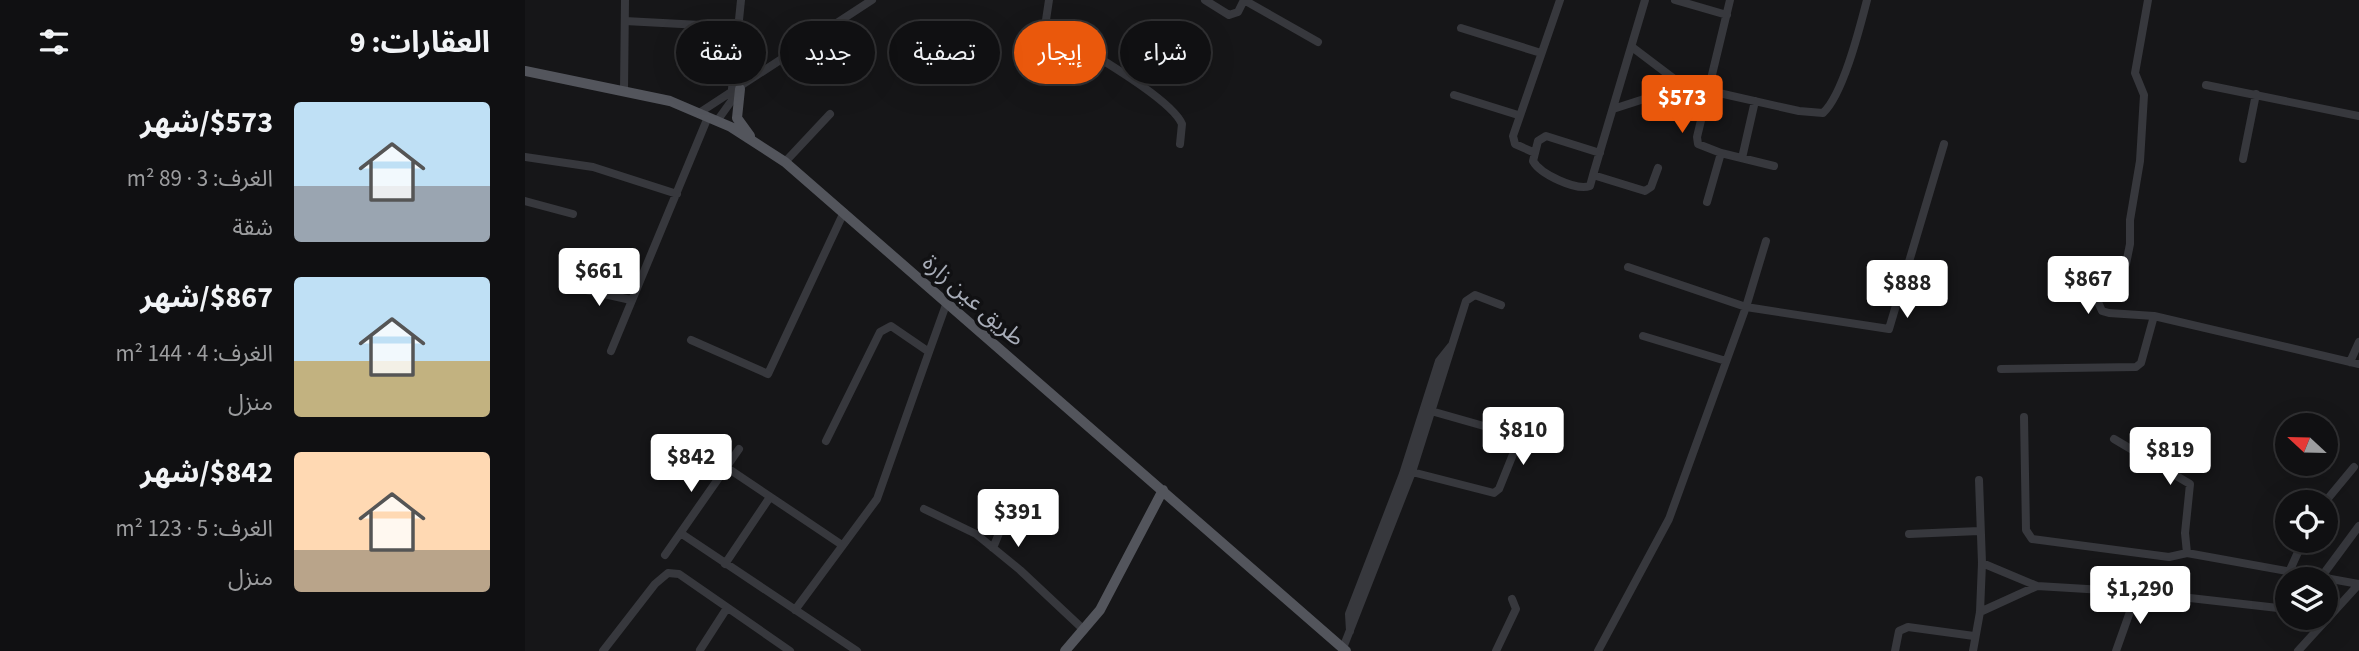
<!DOCTYPE html>
<html lang="ar">
<meta charset="utf-8">
<style>
:root{--surface:#101012;--page:#1e1e20;--text:#f1f3f6;--muted:#9c9d9f;--line:#303032;--accent:#ea580c}
body{margin:0;font-family:"Source Sans 3","Noto Sans Arabic",sans-serif;background:var(--page);color:var(--text);direction:rtl;height:100vh;display:flex;flex-direction:column;font-size:26px;white-space:nowrap}
*{box-sizing:border-box;margin:0}
p{font-size:23px;color:var(--muted)}
.icon{flex:none;width:38px;height:38px;fill:none;stroke:currentColor;stroke-width:2;stroke-linecap:round;stroke-linejoin:round}
.map{position:relative;flex:1;overflow:hidden;direction:ltr}
.sheet{display:flex;flex-direction:column;background:var(--surface);width:525px}
.sheet>*{flex:none}
.top-card{position:absolute;left:21px;top:21px;width:665px;height:63px;direction:rtl;display:flex;gap:14px}
.needle{width:46px;rotate:292deg}
.controls{position:absolute;left:1750px;top:413px;display:grid;gap:14px}
.controls a{display:grid;place-items:center;width:63px;height:63px;border-radius:50%;background:var(--surface);box-shadow:0 7px 28px #0002,0 0 0 2px var(--line);font-size:35px}
.price{position:absolute;translate:-50% -60px;padding:0 16px;border-radius:7px;background:#fff;color:#222;font-size:23px;line-height:46px;filter:drop-shadow(0 2px 4px #0008)}
.price::after{content:'';position:absolute;left:50%;top:42px;width:21px;height:16px;margin-left:-10px;background:inherit;clip-path:polygon(0 0,100% 0,50% 100%)}
.price.active{background:var(--accent);color:#fff}
ul{padding:0;list-style:none}
li{display:flex;align-items:center;gap:21px;height:175px;padding:0 35px}
li span{display:grid;place-items:center;flex:none;width:196px;height:140px;border-radius:7px;color:#555}
li>.icon{margin-inline-start:auto}
span .icon{width:84px;height:84px;fill:#fffc;stroke-width:1}
li b{font-size:30px}
h2{display:flex;justify-content:space-between;align-items:center;height:84px;padding:0 35px;font-size:30px}
.pill{padding:0 24px;border-radius:32px;background:var(--surface);box-shadow:0 7px 28px #0002,0 0 0 2px var(--line);font-size:24px;line-height:63px}
.pill.active{background:var(--accent);color:#fff}
main{display:flex;flex:1;min-height:0}
.map>svg:first-child{display:block}
.lines{fill:none;stroke-linecap:round;stroke-linejoin:round}
.minor{stroke:#37383d;stroke-width:8}
.major{stroke:#53555c;stroke-width:10}
.labels{text-anchor:middle;stroke-width:7;stroke-linejoin:round;paint-order:stroke}
.street-label{font-size:23px;fill:#a8adb8;stroke:#111113}
</style>
<main>
<div class="map">
<svg width="1834" height="651" viewBox="0 0 1834 651">
<rect width="100%" height="100%" fill="#161618"/>
<g class="lines">
<path class="minor" d="M 524,0 L 521,20 L 526,28 C 554,47 646,97 657,124 L 655,144
M 680,0 L 704,15 L 713,12 L 719,0
M 719,0 L 793,42
M 1150,0 L 1202,15
M 1205,0 L 1172,137 L 1173,144 L 1196,153 L 1249,166
M 1623,0 L 1610,73 L 1619,95 L 1615,161 L 1605,220 L 1605,244 L 1601,264 L 1577,289 L 1573,302 L 1577,311 L 1584,313 L 1629,316
M 100,21 L 213,27
M 936,28 L 1016,53
M 1107,47 L 1181,103
M 1681,85 L 1834,116
M 207,89 L 216,0
M 99,90 L 100,0
M 1185,91 L 1274,111 L 1298,113 C 1318,95 1335,27 1342,0
M 929,95 L 993,115
M 1088,109 L 1150,89 L 1164,91
M 174,113 L 347,0
M 192,121 L 215,89
M 1010,153 L 990,144 L 988,136 L 1035,0
M 1075,153 L 1021,136 L 1013,141 L 1008,161 C 1015,174 1051,191 1065,186 L 1068,175 L 1120,0
M 0,157 L 68,167 L 152,194
M 1217,158 L 1230,101
M 1718,159 L 1731,94
M 260,162 L 305,114
M 1068,175 L 1120,191 L 1126,187 L 1133,168
M 0,201 L 48,214
M 1182,202 L 1196,153
M 1103,267 L 1221,307 L 1364,329 L 1419,144
M 48,287 L 106,300
M 1118,336 L 1201,361
M 166,340 L 243,374 L 319,212
M 86,351 L 183,117
M 1825,362 L 1834,342
M 1476,369 L 1611,367 L 1616,363 L 1629,316 L 1834,364
M 906,411 L 994,436
M 1499,417 L 1501,530 L 1507,539 L 1644,557 L 1662,553 L 1834,584
M 1589,439 L 1665,484 L 1660,533 L 1662,553
M 301,441 L 355,332 L 366,326 L 404,352 L 422,302
M 201,467 L 317,545
M 887,472 L 969,493 L 974,489 L 1001,422
M 1800,502 L 1829,467
M 399,509 L 451,534 L 495,570 L 559,630
M 157,534 L 332,651
M 1384,534 L 1454,531
M 468,548 L 485,506
M 140,555 L 214,449
M 1457,563 L 1512,586
M 200,564 L 245,497
M 1764,572 L 1778,541
M 1797,576 L 1834,526
M 270,610 L 352,499 L 404,352
M 1455,612 L 1512,586 L 1612,592 L 1762,609
M 825,631 L 824,614 L 878,474 L 914,361 L 926,346
M 818,648 L 887,472 L 941,301 L 950,295 L 976,305
M 175,650 L 202,608
M 78,651 L 130,584 L 143,573 L 154,574 L 265,651
M 971,651 L 991,609 L 987,599
M 1073,651 L 1144,519 L 1221,307 L 1241,241
M 1370,651 L 1374,631 L 1383,627 L 1449,636
M 1448,651 L 1455,612 L 1457,563 L 1454,480
M 1591,651 L 1612,592
M 1773,651 L 1834,584"/>
<path class="major" d="M 0,71 L 145,101 L 206,127 L 260,162 L 821,651
M 215,89 L 212,118 L 225,136
M 540,651 L 575,610 L 638,490"/>
</g>
<g class="labels">
<g class="street-label">
<text transform="translate(449 300) rotate(41)" y="8">طريق عين زارة</text>
</g>
</g>
</svg>
<div class="controls">
<a><svg class="needle" viewBox="-14 -14 28 28"><path d="M0-13l5 13h-10z" fill="#e53935"/><path d="M0 13l5-13h-10z" fill="#9c9d9f"/></svg></a>
<a><svg class="icon" aria-label="locate" viewBox="0 0 24 24"><circle cx="12" cy="12" r="6"/><path d="M12 2v4M12 18v4M2 12h4M18 12h4"/></svg></a>
<a><svg class="icon" aria-label="layers" viewBox="0 0 24 24"><path d="M12 4l9 5-9 5-9-5zM3 14l9 5 9-5"/></svg></a>
</div>
<b class="price active" style="left:1157px;top:135px">$573</b>
<b class="price" style="left:74px;top:308px">$661</b>
<b class="price" style="left:1563px;top:316px">$867</b>
<b class="price" style="left:1382px;top:320px">$888</b>
<b class="price" style="left:998px;top:467px">$810</b>
<b class="price" style="left:1645px;top:487px">$819</b>
<b class="price" style="left:166px;top:494px">$842</b>
<b class="price" style="left:493px;top:549px">$391</b>
<b class="price" style="left:1615px;top:626px">$1,290</b>
<div class="top-card">
<a class="pill">شراء</a>
<a class="pill active">إيجار</a>
<a class="pill">تصفية</a>
<a class="pill">جديد</a>
<a class="pill">شقة</a>
</div>
</div>
<section class="sheet">
<h2>العقارات: 9<svg class="icon" aria-label="filters" viewBox="0 0 24 24"><path d="M4 7h16M4 17h16"/><circle cx="9" cy="7" r="2"/><circle cx="15" cy="17" r="2"/></svg></h2>
<ul>
<li><span style="background:linear-gradient(#bfe0f5 60%,#9aa5b1 0)"><svg class="icon" aria-label="home" viewBox="0 0 24 24"><path d="M3 11l9-7 9 7M6 9v11h12V9"/></svg></span><div><b>$573/شهر</b><p>الغرف: 3 · 89 m²</p><p>شقة</p></div></li>
<li><span style="background:linear-gradient(#bfe0f5 60%,#c2b280 0)"><svg class="icon" aria-label="home" viewBox="0 0 24 24"><path d="M3 11l9-7 9 7M6 9v11h12V9"/></svg></span><div><b>$867/شهر</b><p>الغرف: 4 · 144 m²</p><p>منزل</p></div></li>
<li><span style="background:linear-gradient(#ffd9b3 70%,#b9a48a 0)"><svg class="icon" aria-label="home" viewBox="0 0 24 24"><path d="M3 11l9-7 9 7M6 9v11h12V9"/></svg></span><div><b>$842/شهر</b><p>الغرف: 5 · 123 m²</p><p>منزل</p></div></li>
</ul>
</section>
</main>
